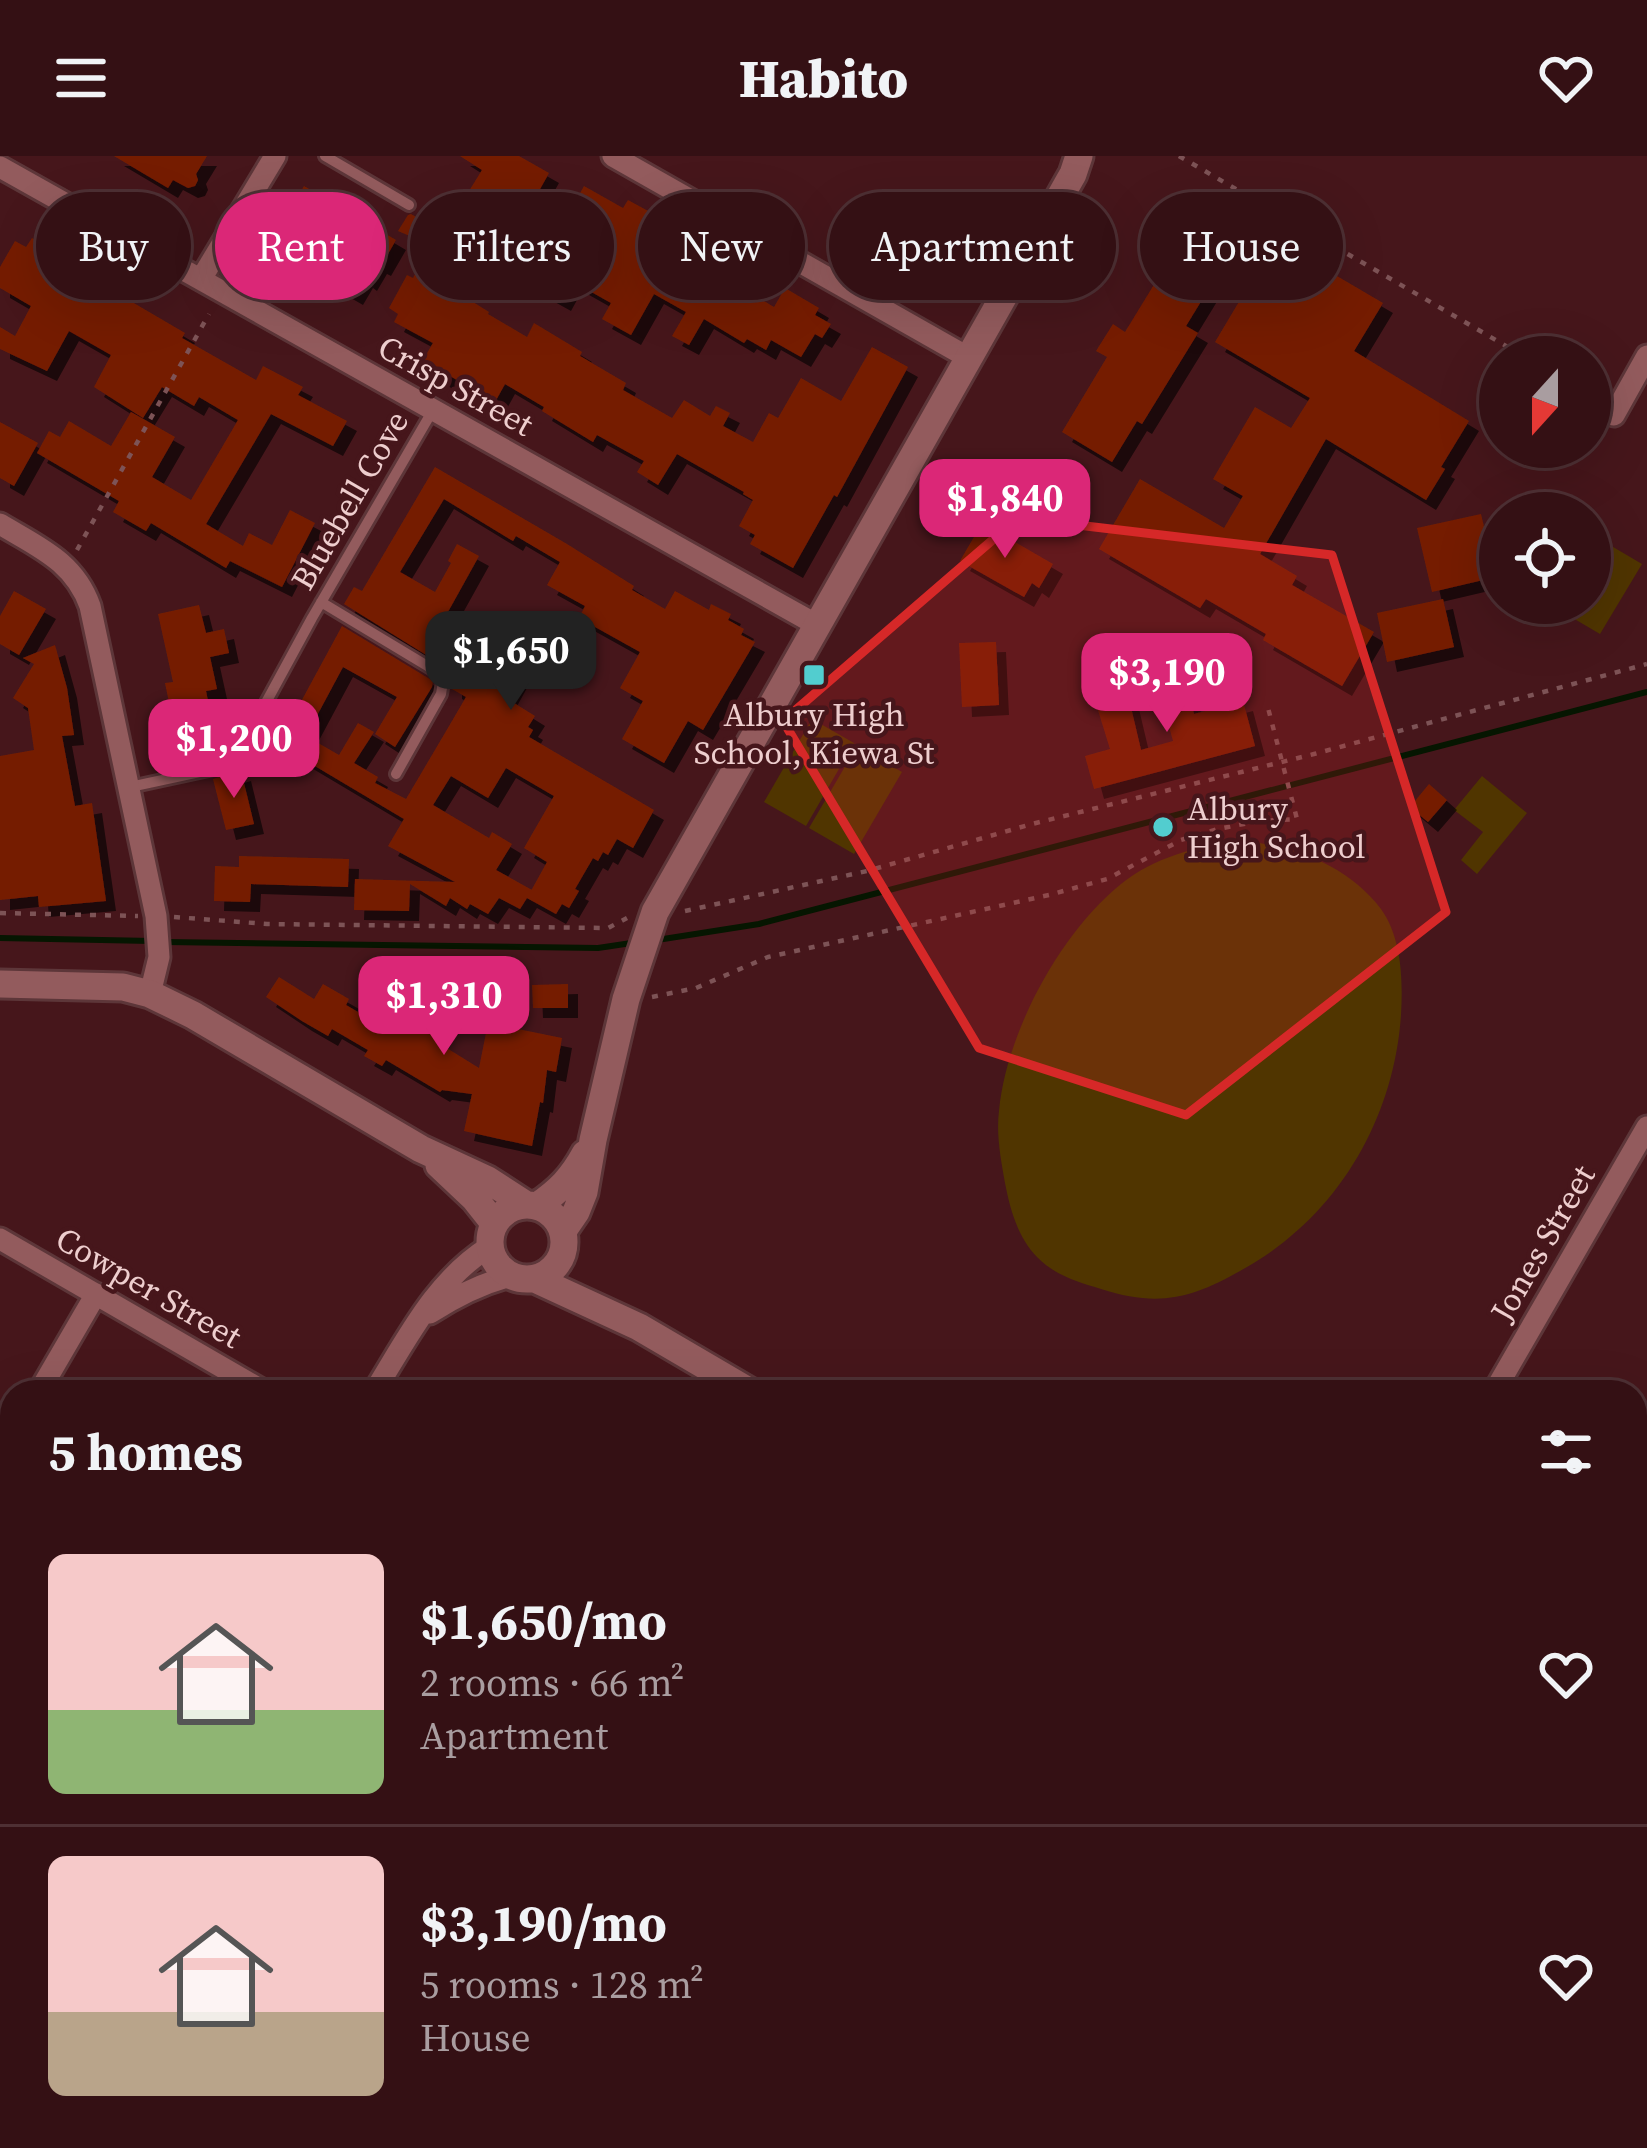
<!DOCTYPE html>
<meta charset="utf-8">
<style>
:root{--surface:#341014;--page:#3f1e22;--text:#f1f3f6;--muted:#a99da0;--line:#4e3034;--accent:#db2777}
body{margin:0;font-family:"Source Serif 4",serif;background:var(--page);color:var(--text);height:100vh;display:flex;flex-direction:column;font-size:45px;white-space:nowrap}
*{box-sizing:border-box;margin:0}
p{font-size:39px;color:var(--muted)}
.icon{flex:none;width:66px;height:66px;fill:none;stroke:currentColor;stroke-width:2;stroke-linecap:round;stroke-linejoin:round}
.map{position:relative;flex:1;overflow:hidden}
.panel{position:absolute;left:0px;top:1224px;width:1647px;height:768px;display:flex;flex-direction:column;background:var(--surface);border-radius:36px 36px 0 0;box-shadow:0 12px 48px #0002,0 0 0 3px var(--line)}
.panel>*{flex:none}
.banner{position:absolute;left:36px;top:36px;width:1575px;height:108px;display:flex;gap:24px}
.needle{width:78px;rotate:201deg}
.fabs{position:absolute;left:1479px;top:180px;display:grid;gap:24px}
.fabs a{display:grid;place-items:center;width:132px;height:132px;border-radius:50%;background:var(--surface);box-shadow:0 12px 48px #0002,0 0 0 3px var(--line);font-size:60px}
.price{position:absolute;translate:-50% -102px;padding:0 27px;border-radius:24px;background:var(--accent);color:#fff;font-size:39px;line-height:78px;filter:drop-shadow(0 3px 6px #0008)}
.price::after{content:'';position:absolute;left:50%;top:72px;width:36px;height:27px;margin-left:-18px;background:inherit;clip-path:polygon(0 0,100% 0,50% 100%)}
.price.active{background:#222;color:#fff}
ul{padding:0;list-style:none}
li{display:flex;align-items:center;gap:36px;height:300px;padding:0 48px}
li+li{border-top:3px solid var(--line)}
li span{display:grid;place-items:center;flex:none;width:336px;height:240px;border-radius:18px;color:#555}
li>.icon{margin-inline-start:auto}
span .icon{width:144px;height:144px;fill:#fffc;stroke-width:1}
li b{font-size:51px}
h2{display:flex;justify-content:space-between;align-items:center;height:144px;padding:0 48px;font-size:51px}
.chip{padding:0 42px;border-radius:54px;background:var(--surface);box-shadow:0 12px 48px #0002,0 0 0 3px var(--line);font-size:42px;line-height:108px}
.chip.active{background:var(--accent);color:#fff}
header{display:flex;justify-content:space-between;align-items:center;height:156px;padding:0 48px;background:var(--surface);font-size:54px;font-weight:800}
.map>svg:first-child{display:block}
.green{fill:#503500}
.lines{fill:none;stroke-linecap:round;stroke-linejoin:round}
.stream{stroke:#061601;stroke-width:6}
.building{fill:#751e00;filter:url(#shadow)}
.service-casing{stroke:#5d3639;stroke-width:16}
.minor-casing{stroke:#5d3639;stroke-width:27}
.tertiary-casing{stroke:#5d3639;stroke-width:33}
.path{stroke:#7d5356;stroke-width:4.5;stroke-dasharray:6 9;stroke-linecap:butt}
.service{stroke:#935b5d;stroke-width:10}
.minor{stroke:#935b5d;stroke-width:21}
.tertiary{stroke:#935b5d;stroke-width:27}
.marked{fill:#d62828;fill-opacity:0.2;stroke:#d62828;stroke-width:9;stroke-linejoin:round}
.poi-dot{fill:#52cdcf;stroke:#46161b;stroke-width:4.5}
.labels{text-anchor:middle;stroke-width:9;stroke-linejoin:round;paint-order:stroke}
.street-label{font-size:33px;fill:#eecece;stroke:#46161b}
.poi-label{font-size:33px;fill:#eecece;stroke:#46161b}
</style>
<header><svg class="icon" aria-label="menu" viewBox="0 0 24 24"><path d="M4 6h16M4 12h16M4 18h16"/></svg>Habito<svg class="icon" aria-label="heart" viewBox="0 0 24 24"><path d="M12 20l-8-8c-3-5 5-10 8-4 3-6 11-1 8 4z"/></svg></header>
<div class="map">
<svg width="1647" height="1992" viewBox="0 0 1647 1992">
<defs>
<filter id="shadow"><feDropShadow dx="10" dy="10" stdDeviation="0" flood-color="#0009"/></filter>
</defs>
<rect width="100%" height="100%" fill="#46161b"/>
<path class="green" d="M 1608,388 L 1642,408 L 1600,478 L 1566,458 L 1572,447 L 1590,447 L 1590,417 Z
M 812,563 L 854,587 L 806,670 L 764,646 Z
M 857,590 L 902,616 L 854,698 L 809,672 Z
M 1482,620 L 1527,657 L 1477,718 L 1461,704 L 1483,676 L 1454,654 Z
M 1238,684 C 1292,690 1347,708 1381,753 C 1402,782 1403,825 1401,859 C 1394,963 1338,1059 1247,1111 C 1194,1142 1160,1152 1101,1133 C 1078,1126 1054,1119 1037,1101 C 1018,1082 1010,1053 1005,1027 C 1001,1004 996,979 999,955 C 1006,877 1060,777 1121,728 C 1154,701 1197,691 1238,684 Z"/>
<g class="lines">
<path class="stream" d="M 0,782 L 152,785
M 657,784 L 759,768 L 1647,536
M 166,786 L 598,792 L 638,786
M 1465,1980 L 1466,1981
M 1271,1992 L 1278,1980"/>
</g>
<path class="building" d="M 114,0 L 207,0 L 196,18 L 198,24 L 195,30 L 188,32 L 173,24 L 168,32 Z
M 460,0 L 519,0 L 549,17 L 530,51 L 562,70 L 584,30 L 623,52 L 628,44 L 738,104 L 727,123 L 774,151 L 785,132 L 819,152 L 815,159 L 831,168 L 822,182 L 815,178 L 801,201 L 771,184 L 766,194 L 747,183 L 744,187 L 704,163 L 689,189 L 672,180 L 686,156 L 654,138 L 631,179 L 602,163 L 611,147 L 572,125 L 561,145 L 476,98 L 471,107 L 464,104 L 449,131 L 489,156 L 488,158 L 527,181 L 534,167 L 582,196 L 580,200 L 626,227 L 623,234 L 672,262 L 684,244 L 710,260 L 716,250 L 730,257 L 723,270 L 753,286 L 769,257 L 778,262 L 801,222 L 841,245 L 872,191 L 908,211 L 837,341 L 834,339 L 793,412 L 750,388 L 755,379 L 739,370 L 753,344 L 743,338 L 744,336 L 677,298 L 658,329 L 637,316 L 644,305 L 597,279 L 593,286 L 542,255 L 544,251 L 505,228 L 495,246 L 450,220 L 446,225 L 420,209 L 433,187 L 394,166 L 398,158 L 389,152 L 407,119 L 413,122 L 431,89 L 398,75 L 408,59 L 411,58 L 443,77 L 482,14 Z
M 304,30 L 396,84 L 381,110 L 377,108 L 367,125 L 363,122 L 353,139 L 320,120 L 318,123 L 267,94 Z
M 1238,62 L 1383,147 L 1354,195 L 1469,265 L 1441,311 L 1445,313 L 1426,344 L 1326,283 L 1260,398 L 1297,420 L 1292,429 L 1374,476 L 1342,530 L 1263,484 L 1266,478 L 1206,443 L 1200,452 L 1099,393 L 1140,323 L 1224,372 L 1243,340 L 1213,323 L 1255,251 L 1291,272 L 1310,242 L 1215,186 L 1243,139 L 1225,129 L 1237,109 L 1217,97 Z
M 32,82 L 90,114 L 97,102 L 113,111 L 103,129 L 185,177 L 182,182 L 256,224 L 263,210 L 303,231 L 298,239 L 347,265 L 333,290 L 271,258 L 206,368 L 243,390 L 249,377 L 272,389 L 290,354 L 315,367 L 282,431 L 230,405 L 226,412 L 151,367 L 146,375 L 113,356 L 119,345 L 37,297 L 49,275 L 60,281 L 69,265 L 111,290 L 131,256 L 175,281 L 152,321 L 191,344 L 238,264 L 199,241 L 194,250 L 162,231 L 143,262 L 94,231 L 111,199 L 69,175 L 47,215 L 0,193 L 0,171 L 15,180 L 31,150 L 0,132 L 0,111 L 15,85 L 26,91 Z
M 1166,109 L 1208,134 L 1186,170 L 1198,177 L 1142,268 L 1137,265 L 1112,306 L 1062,276 L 1107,201 L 1096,195 L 1113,168 L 1125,176 Z
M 0,266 L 38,287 L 14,330 L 0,322 Z
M 435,311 L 567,388 L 634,430 L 632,434 L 665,453 L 675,435 L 709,454 L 711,448 L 731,458 L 728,464 L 744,473 L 741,479 L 755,486 L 703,574 L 688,565 L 664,607 L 622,583 L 643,545 L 620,532 L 640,496 L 579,462 L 585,450 L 547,429 L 560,406 L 516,380 L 513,385 L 444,343 L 400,416 L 435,436 L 451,407 L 448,405 L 457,388 L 479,400 L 439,472 L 500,506 L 513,483 L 533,493 L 506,542 L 535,560 L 528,571 L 533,574 L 529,581 L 654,654 L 633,692 L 617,683 L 608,699 L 603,696 L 598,705 L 593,702 L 575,733 L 579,735 L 569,752 L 562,748 L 556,758 L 527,742 L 547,706 L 524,692 L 554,640 L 506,612 L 488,642 L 451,620 L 433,649 L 489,682 L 492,676 L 512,688 L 496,714 L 532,734 L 520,753 L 499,742 L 488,758 L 470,748 L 467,753 L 450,742 L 446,750 L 410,728 L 409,755 L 354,754 L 355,723 L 455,726 L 388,690 L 404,663 L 278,588 L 342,470 L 433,525 L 432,531 L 395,591 L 375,578 L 397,541 L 343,511 L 306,580 L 339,599 L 358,567 L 374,576 L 354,607 L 378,621 L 375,627 L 406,643 L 442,582 L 466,541 L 452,533 L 452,515 L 344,448 L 354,431 L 362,435 Z
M 1481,358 L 1496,421 L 1432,436 L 1417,372 Z
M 982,367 L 1053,408 L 1039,432 L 1032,427 L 1024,441 L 960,405 Z
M 14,435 L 46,453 L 19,499 L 0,488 L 0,460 Z
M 1443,443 L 1454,491 L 1387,506 L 1377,457 Z
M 199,449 L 206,477 L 224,473 L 229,497 L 210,501 L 217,533 L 206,535 L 216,585 L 209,587 L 212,598 L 191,603 L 187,583 L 177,585 L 165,527 L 173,526 L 158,458 Z
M 996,486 L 999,549 L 962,551 L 959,487 Z
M 55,489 L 67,532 L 74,579 L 62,580 L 75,650 L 92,647 L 106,745 L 39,751 L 38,740 L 0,744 L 0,600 L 34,594 L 28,552 L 13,542 L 34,508 L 23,502 Z
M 1182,512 L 1194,558 L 1243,545 L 1255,590 L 1094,633 L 1085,600 L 1110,593 L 1097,551 L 1129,543 L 1141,594 L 1173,585 L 1155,519 Z
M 241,615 L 254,668 L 226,674 L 213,623 Z
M 1429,628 L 1447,644 L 1428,666 L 1410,651 Z
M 239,700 L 349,703 L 348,731 L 251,728 L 250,746 L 214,745 L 215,710 L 239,711 Z
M 279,821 L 314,843 L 323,828 L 349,843 L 346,849 L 387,873 L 415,828 L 432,839 L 417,864 L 441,879 L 437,886 L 479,912 L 488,867 L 562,882 L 556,916 L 547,914 L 543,947 L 540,946 L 532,990 L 464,975 L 472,938 L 442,934 L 440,936 L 386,904 L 382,910 L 364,900 L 368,894 L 332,873 L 328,880 L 302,865 L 266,841 Z
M 568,828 L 568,852 L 533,852 L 532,829 Z"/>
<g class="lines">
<defs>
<path id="service" d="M 325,0 L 409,49
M 321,446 L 444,520 L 441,538 L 396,618
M 130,631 L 232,609 L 312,462 L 433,254
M 556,1980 L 567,1992"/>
<path id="minor" d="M 613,0 L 969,202
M 0,11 L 817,469
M 201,123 L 275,0
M 1614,259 L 1647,200
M 0,368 C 38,391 74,405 90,450 L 156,760 L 159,801 L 150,838
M 0,1083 L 265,1236
M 430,1157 C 456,1140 480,1128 510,1120
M 39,1236 L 96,1138
M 374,1236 C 407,1183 435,1125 489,1091
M 1494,1236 L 1647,971
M 0,1302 L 12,1281
M 0,1871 L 12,1849
M 412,1980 L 432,1992
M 1053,1992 L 1060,1980"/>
<path id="tertiary" d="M 0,828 L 123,831 L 150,838 L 193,859 L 421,993 L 488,1024 L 525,1048
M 439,1009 L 475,1043 L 494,1067
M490 1086a37 37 0 1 1 74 0a37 37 0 1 1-74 0Z
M 537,1050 C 559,1035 572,1022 585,998
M 563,1075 L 576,1056 L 584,1036 L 593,984 L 626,843 L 655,756 L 1073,18 L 1079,0
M 535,1123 L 639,1171 L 750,1236
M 1635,1746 L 1647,1731
M 1635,1775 L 1647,1789
M 1635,1825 L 1647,1813
M 1526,1992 L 1533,1980"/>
</defs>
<use href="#service" class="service-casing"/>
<use href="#minor" class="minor-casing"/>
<use href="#tertiary" class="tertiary-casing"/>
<path class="path" d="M 1179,0 L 1525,201
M 77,394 L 209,158
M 685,755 L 867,715 L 1032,668 L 1314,598 L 1647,508
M 0,757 L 138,760
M 174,761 L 267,768 L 608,772 L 627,762
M 652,841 L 696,832 L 768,801 L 1049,739 L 1107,723 L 1181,684 L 1218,673 L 1259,665 L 1297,663 L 1267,548"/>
<use href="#service" class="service"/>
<use href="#minor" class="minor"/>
<use href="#tertiary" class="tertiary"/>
</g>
<path class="marked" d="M 1018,362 L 1332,399 L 1446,756 L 1186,959 L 979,892 L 783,565 Z"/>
<g class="poi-dot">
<rect x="802" y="507" width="24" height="24" rx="6"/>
<circle cx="1163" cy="671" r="12"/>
</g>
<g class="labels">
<g class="street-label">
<text transform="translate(456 229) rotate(29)" y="12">Crisp Street</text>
<text transform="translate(349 344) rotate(-60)" y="12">Bluebell Cove</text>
<text transform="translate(1542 1087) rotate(-60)" y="12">Jones Street</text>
<text transform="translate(149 1131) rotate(30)" y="12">Cowper Street</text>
</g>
<g class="poi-label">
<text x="814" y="570">Albury High<tspan x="814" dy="38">School, Kiewa St</tspan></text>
<text x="1187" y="664" text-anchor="start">Albury<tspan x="1187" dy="38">High School</tspan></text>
</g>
</g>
</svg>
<div class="fabs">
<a><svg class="needle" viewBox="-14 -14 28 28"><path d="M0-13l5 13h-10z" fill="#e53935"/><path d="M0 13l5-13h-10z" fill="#a99da0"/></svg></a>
<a><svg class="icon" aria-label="locate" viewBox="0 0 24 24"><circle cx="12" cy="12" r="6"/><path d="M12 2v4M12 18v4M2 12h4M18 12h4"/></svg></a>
</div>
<b class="price" style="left:1005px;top:405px">$1,840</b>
<b class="price active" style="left:511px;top:557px">$1,650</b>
<b class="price" style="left:1167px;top:579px">$3,190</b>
<b class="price" style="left:234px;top:645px">$1,200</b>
<b class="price" style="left:444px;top:902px">$1,310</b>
<div class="banner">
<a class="chip">Buy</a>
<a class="chip active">Rent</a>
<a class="chip">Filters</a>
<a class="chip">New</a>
<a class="chip">Apartment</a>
<a class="chip">House</a>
</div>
<section class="panel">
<h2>5 homes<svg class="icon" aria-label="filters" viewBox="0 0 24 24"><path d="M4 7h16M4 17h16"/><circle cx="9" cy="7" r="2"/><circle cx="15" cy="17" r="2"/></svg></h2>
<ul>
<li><span style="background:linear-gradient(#f6c9c9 65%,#8fb573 0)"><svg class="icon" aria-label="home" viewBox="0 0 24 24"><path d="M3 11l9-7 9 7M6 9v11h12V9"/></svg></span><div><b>$1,650/mo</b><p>2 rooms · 66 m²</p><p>Apartment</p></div><svg class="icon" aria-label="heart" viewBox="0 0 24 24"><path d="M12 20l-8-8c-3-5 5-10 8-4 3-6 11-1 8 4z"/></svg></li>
<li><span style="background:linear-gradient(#f6c9c9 65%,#b9a48a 0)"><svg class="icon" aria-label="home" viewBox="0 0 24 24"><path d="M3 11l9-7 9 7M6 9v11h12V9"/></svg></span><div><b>$3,190/mo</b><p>5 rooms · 128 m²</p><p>House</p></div><svg class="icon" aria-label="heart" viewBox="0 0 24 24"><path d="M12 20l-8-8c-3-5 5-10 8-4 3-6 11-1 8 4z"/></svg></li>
</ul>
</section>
</div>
